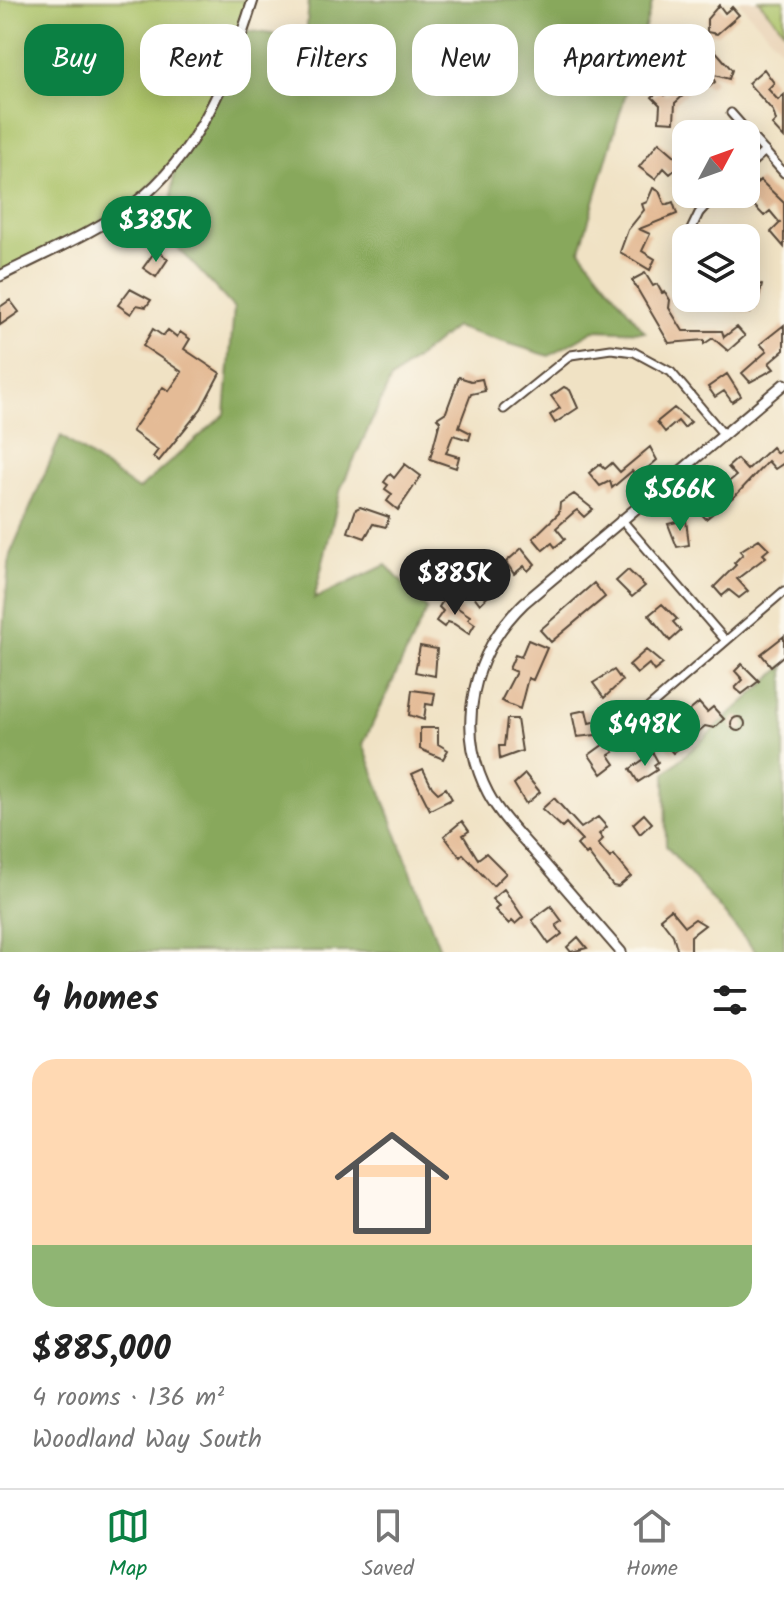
<!DOCTYPE html>
<meta charset="utf-8">
<style>
:root{--surface:#fff;--page:#f6f6f6;--text:#222;--muted:#767676;--line:#e0e0e0;--accent:#0b8043}
body{margin:0;font-family:Kalam,sans-serif;background:var(--page);color:var(--text);height:100vh;display:flex;flex-direction:column;font-size:30px;white-space:nowrap}
*{box-sizing:border-box;margin:0}
p{font-size:26px;color:var(--muted)}
.icon{flex:none;width:44px;height:44px;fill:none;stroke:currentColor;stroke-width:2;stroke-linecap:round;stroke-linejoin:round}
.map{position:relative;height:952px;overflow:hidden}
.drawer{display:flex;flex-direction:column;background:var(--surface);flex:1}
.drawer>*{flex:none}
.top-card{position:absolute;left:24px;top:24px;width:736px;height:72px;display:flex;gap:16px}
.needle{width:52px;rotate:49deg}
.fabs{position:absolute;left:672px;top:120px;display:grid;gap:16px}
.fabs a{display:grid;place-items:center;width:88px;height:88px;border-radius:16px;background:var(--surface);box-shadow:0 4px 20px #0003;font-size:40px}
.price{position:absolute;translate:-50% -68px;padding:0 18px;border-radius:28px;background:var(--accent);color:#fff;font-size:26px;line-height:52px;filter:drop-shadow(0 2px 4px #0008)}
.price::after{content:'';position:absolute;left:50%;top:48px;width:24px;height:18px;margin-left:-12px;background:inherit;clip-path:polygon(0 0,100% 0,50% 100%)}
.price.on{background:#222;color:#fff}
ul{padding:0;list-style:none}
li{display:grid;align-content:center;gap:16px;height:424px;padding:0 32px}
li span{display:grid;place-items:center;height:248px;border-radius:24px;color:#555}
li>.icon{margin-inline-start:auto}
span .icon{width:144px;height:144px;fill:#fffc;stroke-width:1}
li b{font-size:34px}
h2{display:flex;justify-content:space-between;align-items:center;height:96px;padding:0 32px;font-size:34px}
.tag{padding:0 28px;border-radius:24px;background:var(--surface);box-shadow:0 4px 20px #0003;font-size:28px;line-height:72px}
.tag.on{background:var(--accent);color:#fff}
.tabs{display:flex;justify-content:space-around;align-items:center;height:112px;border-top:2px solid var(--line);background:var(--surface);font-size:22px;color:var(--muted)}
.tabs a{display:grid;justify-items:center;gap:4px}
.tabs .on{color:var(--accent)}
.map>svg:first-child{display:block}
.built{fill:#ead4b8}
.green{fill:#abc267;stroke:#737642;stroke-width:2}
.forest{fill:#88a85c;stroke:#62693d;stroke-width:2}
.building{fill:#e4bb96}
.lines{fill:none;stroke-linecap:round;stroke-linejoin:round}
.minor-casing{stroke:#564637;stroke-width:11}
.tertiary-casing{stroke:#564637;stroke-width:13}
.minor{stroke:#fff;stroke-width:7}
.tertiary{stroke:#fff;stroke-width:9}
</style>
<div class="map">
<svg width="784" height="952" viewBox="0 0 784 952">
<rect width="100%" height="100%" fill="#fbf7ec"/>
<filter id="ink" filterUnits="userSpaceOnUse"><feTurbulence type="fractalNoise" baseFrequency=".0125" numOctaves="2"/><feDisplacementMap in="SourceGraphic" scale="16" xChannelSelector="R" yChannelSelector="G"/><feConvolveMatrix kernelMatrix="1 2 1 2 8 2 1 2 1" color-interpolation-filters="sRGB"/></filter>
<filter id="wash" filterUnits="userSpaceOnUse"><feTurbulence type="fractalNoise" baseFrequency=".006" numOctaves="4" result="noise"/><feDisplacementMap in="SourceGraphic" scale="32" xChannelSelector="R" yChannelSelector="G"/><feGaussianBlur stdDeviation="1.8" result="paint"/><feColorMatrix in="noise" values="0 0 0 0 0 0 0 0 0 0 0 0 0 0 0 0 0 1.4 0 .05"/><feComposite in="paint" operator="in"/></filter>
<g filter="url(#wash)">
<rect width="100%" height="100%" fill="#f0e2c4"/>
<path class="built" d="M 737,0 L 784,0 L 784,52 Z"/>
<path class="green" d="M 0,0 L 253,0 L 238,45 L 193,138 L 134,203 L 0,276 Z
M 758,0 L 784,0 L 784,30 Z"/>
<path class="forest" d="M 309,0 L 653,0 L 580,250 L 645,332 L 594,330 L 549,356 L 455,327 L 391,379 L 341,488 L 314,599 L 386,565 L 427,609 L 363,744 L 441,952 L 0,952 L 0,658 L 10,555 L 61,436 L 138,490 L 225,414 L 234,308 L 169,238 L 174,165 L 193,138 L 244,30 L 306,39 Z
M 784,666 L 784,952 L 756,952 L 666,846 L 665,773 Z"/>
<g id="blocks">
<path class="building" d="M 719,5 L 725,13 L 732,7 L 739,15 L 717,34 L 707,32 L 707,19 Z
M 713,48 L 732,70 L 729,79 L 711,74 L 715,82 L 709,87 L 700,80 L 675,103 L 674,122 L 659,121 L 660,105 L 652,97 L 661,90 L 665,95 L 680,83 Z
M 764,69 L 774,83 L 768,89 L 778,100 L 784,95 L 784,138 L 772,125 L 776,121 L 773,111 L 748,83 Z
M 659,142 L 683,163 L 670,174 L 664,168 L 655,179 L 639,167 Z
M 760,180 L 784,203 L 784,247 L 771,232 L 780,223 L 770,211 L 764,216 L 744,195 Z
M 653,188 L 659,191 L 665,205 L 673,202 L 677,214 L 639,229 L 650,234 L 642,251 L 655,259 L 650,270 L 620,252 L 628,230 L 644,210 L 642,204 L 647,202 Z
M 156,250 L 168,259 L 156,277 L 143,268 Z
M 645,273 L 653,286 L 657,284 L 662,293 L 665,292 L 670,300 L 669,308 L 683,331 L 722,331 L 724,337 L 737,327 L 745,336 L 728,351 L 713,338 L 704,344 L 704,340 L 669,343 L 632,280 Z
M 746,279 L 762,285 L 756,308 L 752,307 L 750,313 L 735,309 L 737,298 L 746,298 Z
M 130,289 L 151,300 L 146,307 L 137,305 L 131,314 L 118,305 Z
M 10,300 L 19,312 L 0,325 L 0,307 Z
M 784,325 L 784,350 L 769,363 L 774,369 L 750,382 L 742,373 L 767,351 L 760,344 Z
M 153,329 L 163,336 L 168,330 L 177,337 L 180,332 L 190,339 L 184,349 L 220,373 L 201,409 L 159,461 L 153,457 L 158,450 L 132,431 L 163,387 L 169,391 L 182,372 L 143,346 Z
M 727,374 L 741,396 L 732,402 L 724,391 L 715,397 L 708,387 Z
M 459,377 L 471,381 L 482,379 L 485,391 L 471,394 L 462,418 L 459,427 L 471,433 L 469,440 L 453,435 L 446,453 L 459,457 L 456,468 L 430,459 L 440,421 L 437,418 L 446,412 Z
M 564,387 L 570,390 L 578,408 L 555,423 L 550,415 L 560,408 L 551,396 Z
M 674,408 L 691,422 L 684,428 L 678,421 L 665,432 L 657,422 Z
M 650,447 L 657,460 L 637,477 L 632,471 L 612,488 L 610,481 L 600,486 L 589,473 L 600,464 L 605,469 L 612,463 L 620,472 Z
M 772,447 L 777,453 L 784,447 L 784,463 L 775,469 L 768,461 L 737,494 L 706,519 L 696,508 L 736,476 L 728,467 L 737,459 L 747,470 Z
M 405,464 L 421,476 L 398,510 L 387,501 L 392,494 L 385,489 L 388,485 L 384,482 L 390,474 L 394,478 Z
M 574,494 L 593,509 L 584,517 L 577,510 L 574,512 L 556,528 L 565,539 L 555,547 L 552,543 L 543,550 L 533,538 L 559,513 L 560,503 Z
M 360,507 L 389,517 L 386,527 L 373,524 L 365,538 L 348,532 L 356,509 Z
M 686,520 L 689,545 L 677,547 L 668,524 Z
M 759,539 L 769,549 L 763,554 L 766,557 L 737,579 L 748,591 L 739,598 L 729,590 L 722,596 L 714,587 L 736,565 L 734,563 L 743,554 L 740,551 Z
M 522,548 L 535,564 L 528,571 L 524,566 L 514,574 L 506,562 Z
M 628,570 L 645,586 L 632,597 L 616,581 Z
M 492,572 L 499,580 L 494,584 L 497,588 L 480,604 L 470,591 Z
M 594,583 L 605,597 L 551,642 L 540,630 Z
M 444,599 L 470,616 L 468,619 L 475,624 L 469,634 L 454,624 L 448,622 L 444,627 L 436,621 L 443,611 L 439,607 Z
M 662,604 L 677,619 L 673,622 L 681,631 L 670,641 L 649,615 Z
M 784,636 L 784,655 L 771,666 L 761,654 Z
M 528,640 L 547,648 L 533,680 L 528,678 L 520,709 L 501,701 L 516,672 L 509,669 L 515,655 L 521,657 Z
M 420,646 L 437,649 L 435,676 L 415,672 Z
M 646,650 L 663,664 L 654,671 L 649,664 L 637,674 L 629,665 Z
M 742,664 L 759,681 L 742,694 L 735,688 L 743,680 L 735,671 Z
M 614,670 L 622,681 L 604,698 L 593,683 Z
M 412,690 L 435,693 L 433,705 L 426,704 L 424,720 L 409,715 Z
M 699,703 L 707,712 L 713,707 L 724,719 L 714,728 L 705,726 L 673,753 L 660,738 L 690,716 L 687,713 Z
M 586,710 L 589,723 L 602,720 L 605,734 L 577,737 L 572,713 Z
M731 724a7 7 0 1 1 14 0a7 7 0 1 1-14 0Z
M 507,719 L 517,719 L 522,751 L 500,759 L 499,746 L 504,746 Z
M 420,728 L 438,728 L 438,744 L 448,750 L 443,759 L 420,749 Z
M 607,742 L 614,752 L 609,755 L 615,764 L 602,774 L 589,755 Z
M 653,753 L 658,762 L 654,765 L 657,770 L 638,782 L 630,769 Z
M 423,769 L 432,787 L 438,793 L 446,788 L 452,799 L 430,810 L 412,774 Z
M 525,774 L 540,792 L 526,804 L 514,784 Z
M 554,798 L 581,828 L 598,817 L 607,827 L 599,834 L 603,839 L 598,844 L 610,858 L 614,855 L 631,876 L 618,887 L 613,886 L 588,853 L 586,855 L 577,845 L 582,840 L 566,823 L 562,827 L 542,809 Z
M 644,814 L 652,823 L 640,834 L 633,824 Z
M 462,821 L 469,831 L 463,835 L 478,859 L 486,853 L 506,873 L 493,886 L 463,854 L 460,857 L 444,836 Z
M 504,889 L 523,917 L 515,924 L 512,921 L 509,924 L 495,910 L 499,906 L 492,899 Z
M 551,906 L 562,921 L 556,925 L 562,934 L 549,944 L 532,920 Z
M 671,909 L 685,926 L 695,919 L 705,925 L 691,936 L 691,952 L 678,952 L 673,935 L 660,918 Z
M 578,937 L 587,948 L 571,952 L 567,947 Z"/>
</g>
</g>
<g filter="url(#ink)">
<use href="#blocks" fill-opacity="0" stroke="#564637" stroke-width="2"/>
<g class="lines">
<defs>
<path id="minor" d="M 731,113 L 784,173
M 746,168 L 765,151
M 687,238 L 699,213 L 716,194
M 686,241 L 686,270
M 504,409 L 571,355 L 611,349 L 634,352 L 671,372 L 724,435
M 621,519 L 726,641
M 632,722 L 784,591"/>
<path id="tertiary" d="M 0,276 C 45,253 94,233 135,203 C 198,155 230,74 253,0
M 621,952 C 593,920 565,887 537,855 C 520,835 500,816 488,793 C 454,728 473,652 524,603 L 784,384"/>
</defs>
<use href="#minor" class="minor-casing"/>
<use href="#tertiary" class="tertiary-casing"/>
<use href="#minor" class="minor"/>
<use href="#tertiary" class="tertiary"/>
</g>
</g>
</svg>
<div class="fabs">
<a><svg class="needle" viewBox="-14 -14 28 28"><path d="M0-13l5 13h-10z" fill="#e53935"/><path d="M0 13l5-13h-10z" fill="#767676"/></svg></a>
<a><svg class="icon" aria-label="layers" viewBox="0 0 24 24"><path d="M12 4l9 5-9 5-9-5zM3 14l9 5 9-5"/></svg></a>
</div>
<b class="price" style="left:156px;top:264px">$385K</b>
<b class="price" style="left:680px;top:533px">$566K</b>
<b class="price on" style="left:455px;top:617px">$885K</b>
<b class="price" style="left:645px;top:768px">$498K</b>
<div class="top-card">
<a class="tag on">Buy</a>
<a class="tag">Rent</a>
<a class="tag">Filters</a>
<a class="tag">New</a>
<a class="tag">Apartment</a>
</div>
</div>
<section class="drawer">
<h2>4 homes<svg class="icon" aria-label="filters" viewBox="0 0 24 24"><path d="M4 7h16M4 17h16"/><circle cx="9" cy="7" r="2"/><circle cx="15" cy="17" r="2"/></svg></h2>
<ul>
<li><span style="background:linear-gradient(#ffd9b3 75%,#8fb573 0)"><svg class="icon" aria-label="home" viewBox="0 0 24 24"><path d="M3 11l9-7 9 7M6 9v11h12V9"/></svg></span><div><b>$885,000</b><p>4 rooms · 136 m²</p><p>Woodland Way South</p></div></li>
</ul>
</section>
<nav class="tabs">
<a class="on"><svg class="icon" aria-label="map" viewBox="0 0 24 24"><path d="M3 6l6-2 6 2 6-2v14l-6 2-6-2-6 2zM9 4v14M15 6v14"/></svg>Map</a>
<a><svg class="icon" aria-label="saved" viewBox="0 0 24 24"><path d="M7 4h10v16l-5-4-5 4z"/></svg>Saved</a>
<a><svg class="icon" aria-label="home" viewBox="0 0 24 24"><path d="M3 11l9-7 9 7M6 9v11h12V9"/></svg>Home</a>
</nav>
